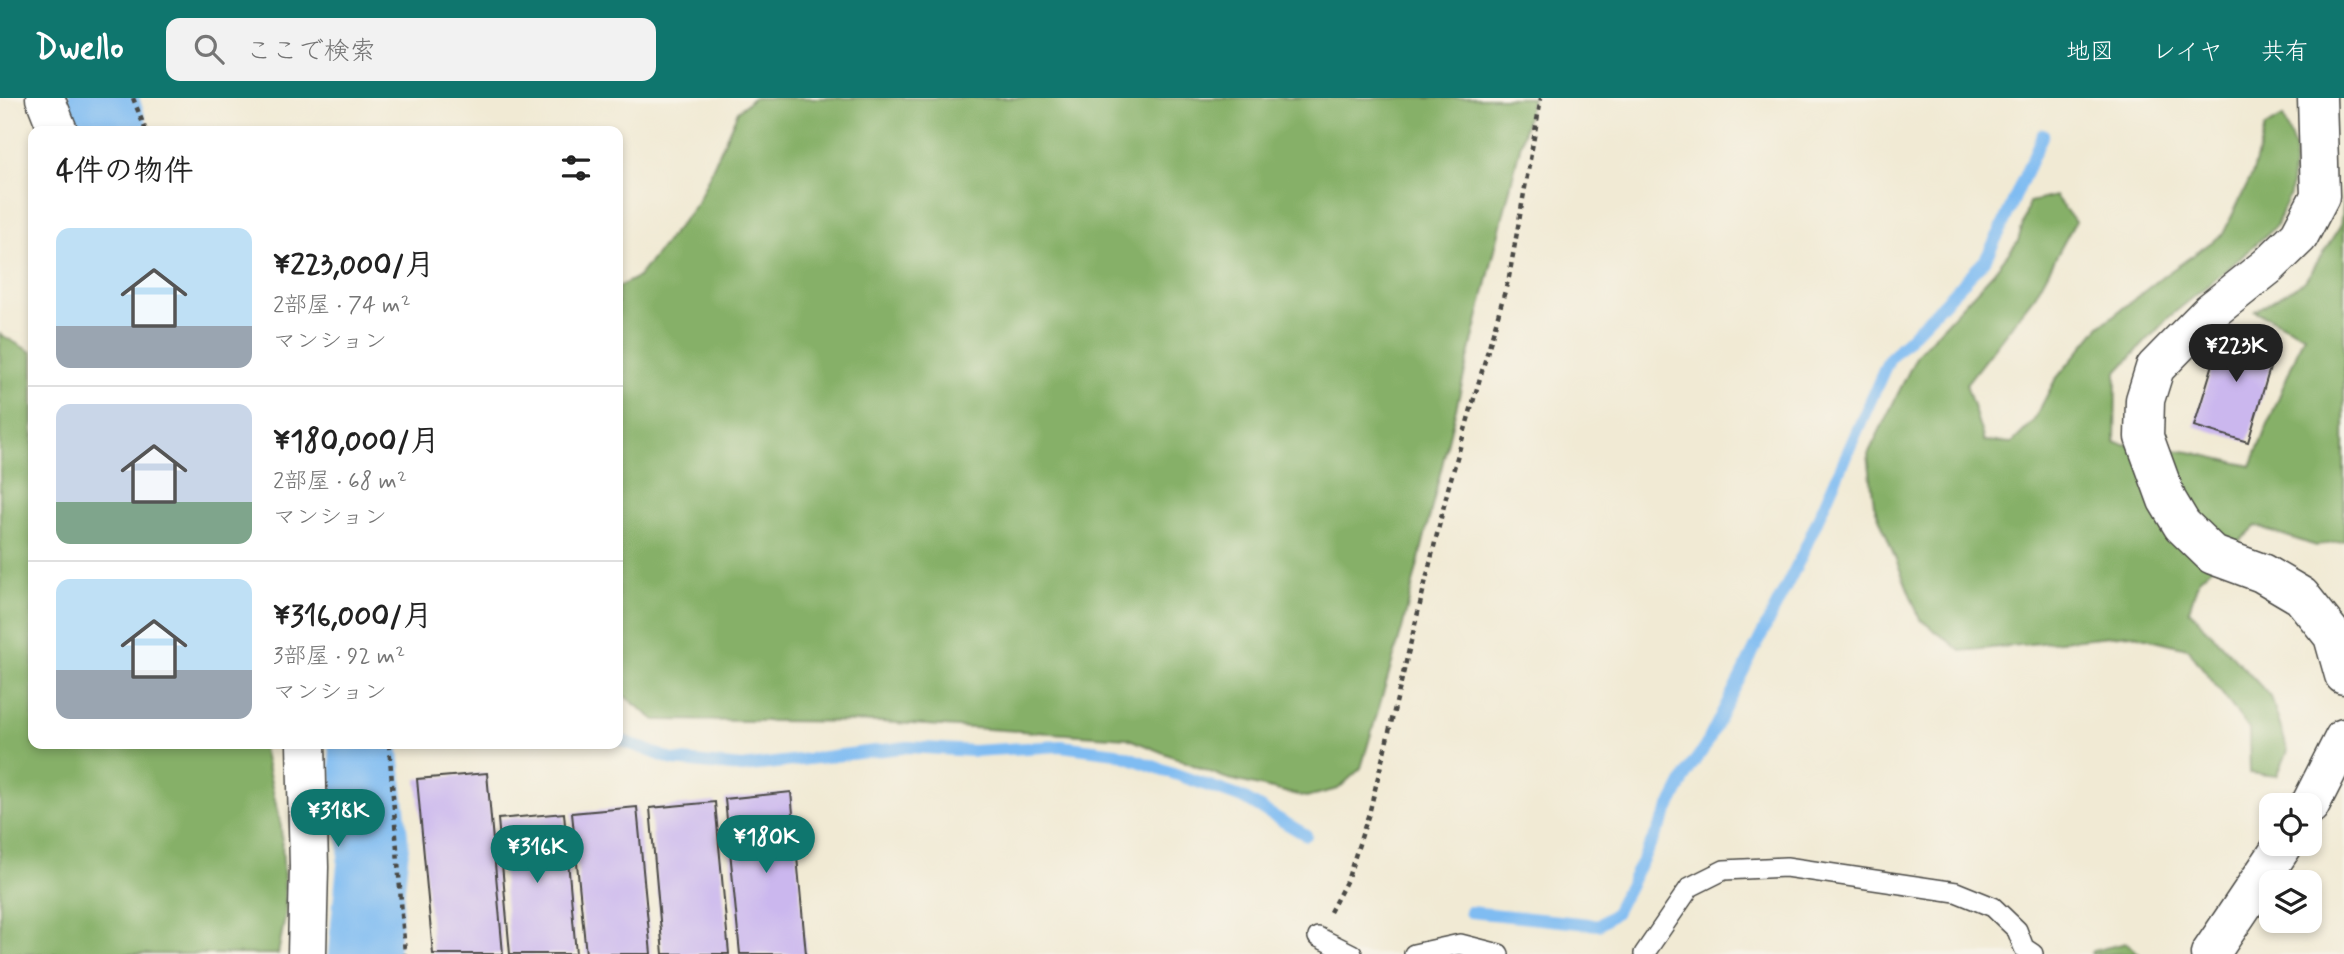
<!DOCTYPE html>
<html lang="ja">
<meta charset="utf-8">
<style>
:root{--surface:#fff;--page:#f2f2f2;--text:#222;--muted:#767676;--line:#e0e0e0;--accent:#0f766e}
body{margin:0;font-family:Mynerve,"Klee One",sans-serif;background:var(--page);color:var(--text);height:100vh;display:flex;flex-direction:column;font-size:26px;white-space:nowrap}
*{box-sizing:border-box;margin:0}
p{font-size:23px;color:var(--muted)}
.icon{flex:none;width:38px;height:38px;fill:none;stroke:currentColor;stroke-width:2;stroke-linecap:round;stroke-linejoin:round}
.map{position:relative;flex:1;overflow:hidden}
.side{position:absolute;left:28px;top:28px;width:595px;height:623px;display:flex;flex-direction:column;background:var(--surface);border-radius:14px;box-shadow:0 4px 10px #0003}
.side>*{flex:none}
.tools{position:absolute;left:2259px;top:695px;display:grid;gap:14px}
.tools a{display:grid;place-items:center;width:63px;height:63px;border-radius:14px;background:var(--surface);box-shadow:0 4px 10px #0003;font-size:35px}
.price{position:absolute;translate:-50% -60px;padding:0 16px;border-radius:24px;background:var(--accent);color:#fff;font-size:23px;line-height:46px;filter:drop-shadow(0 2px 4px #0008)}
.price::after{content:'';position:absolute;left:50%;top:42px;width:21px;height:16px;margin-left:-10px;background:inherit;clip-path:polygon(0 0,100% 0,50% 100%)}
.price.current{background:#222;color:#fff}
ul{padding:0;list-style:none}
li{display:flex;align-items:center;gap:21px;height:175px;padding:0 28px}
li+li{border-top:2px solid var(--line)}
li span{display:grid;place-items:center;flex:none;width:196px;height:140px;border-radius:14px;color:#555}
li>.icon{margin-inline-start:auto}
span .icon{width:84px;height:84px;fill:#fffc;stroke-width:1}
li b{font-size:30px}
h2{display:flex;justify-content:space-between;align-items:center;height:84px;padding:0 28px;font-size:30px}
header{display:flex;align-items:center;gap:42px;box-sizing:border-box;height:98px;padding:0 35px;background:var(--accent);color:#fff}
header strong{font-size:33px}
nav{display:flex;gap:38px;margin-inline-start:auto;font-size:24px}
.search{width:490px;height:63px;background:var(--page);display:flex;align-items:center;gap:18px;box-sizing:border-box;padding:0 24px;border-radius:14px;color:var(--muted);font-size:26px}
.map>svg:first-child{display:block}
.forest{fill:#86b067;stroke:#586e49;stroke-width:2}
.lines{fill:none;stroke-linecap:round;stroke-linejoin:round}
.stream{stroke:#7fbcf2;stroke-width:12}
.river{stroke:#7fbcf2;stroke-width:70}
.building{fill:#cbb7ee}
.service-casing{stroke:#494844;stroke-width:22}
.minor-casing{stroke:#494844;stroke-width:41}
.path{stroke:#494844;stroke-width:4.5;stroke-dasharray:5 5;stroke-linecap:butt}
.service{stroke:#fff;stroke-width:19}
.minor{stroke:#fff;stroke-width:38}
</style>
<header>
<strong>Dwello</strong>
<div class="search"><svg class="icon" aria-label="search" viewBox="0 0 24 24"><circle cx="10" cy="10" r="6"/><path d="M15 15l6 6"/></svg>ここで検索</div>
<nav><a>地図</a><a>レイヤ</a><a>共有</a></nav>
</header>
<div class="map">
<svg width="2344" height="856" viewBox="0 0 2344 856">
<rect width="100%" height="100%" fill="#f7f3e8"/>
<filter id="ink" filterUnits="userSpaceOnUse"><feTurbulence type="fractalNoise" baseFrequency=".0143" numOctaves="2"/><feDisplacementMap in="SourceGraphic" scale="14" xChannelSelector="R" yChannelSelector="G"/><feConvolveMatrix kernelMatrix="1 2 1 2 8 2 1 2 1" color-interpolation-filters="sRGB"/></filter>
<filter id="wash" filterUnits="userSpaceOnUse"><feTurbulence type="fractalNoise" baseFrequency=".00686" numOctaves="4" result="noise"/><feDisplacementMap in="SourceGraphic" scale="28" xChannelSelector="R" yChannelSelector="G"/><feGaussianBlur stdDeviation="1.57" result="paint"/><feColorMatrix in="noise" values="0 0 0 0 0 0 0 0 0 0 0 0 0 0 0 0 0 1.4 0 .05"/><feComposite in="paint" operator="in"/></filter>
<g filter="url(#wash)">
<rect width="100%" height="100%" fill="#f1ead4"/>
<path class="forest" d="M 753,0 L 1532,0 L 1402,531 L 1361,670 L 1338,691 L 1306,699 L 1225,680 L 1127,640 L 881,624 L 655,622 L 618,593 L 618,189 L 638,179 L 697,105 L 738,13 Z
M 2283,19 L 2295,51 L 2290,96 L 2276,128 L 2222,176 L 2169,219 L 2116,275 L 2115,345 L 2190,354 L 2251,368 L 2304,237 L 2255,213 L 2305,183 L 2340,129 L 2344,89 L 2344,443 L 2316,448 L 2256,428 L 2199,481 L 2189,512 L 2271,599 L 2288,653 L 2277,678 L 2250,675 L 2249,631 L 2187,550 L 2130,536 L 1961,553 L 1920,521 L 1874,407 L 1868,356 L 1918,255 L 1993,175 L 2018,143 L 2029,104 L 2055,98 L 2075,124 L 2036,196 L 1966,286 L 1984,343 L 2012,345 L 2033,324 L 2055,282 L 2100,228 L 2165,177 L 2223,136 L 2252,77 L 2265,29 Z
M 0,236 L 33,255 L 33,646 L 262,646 L 281,728 L 286,814 L 278,856 L 0,856 Z
M 2126,845 L 2139,856 L 2091,856 L 2092,853 Z"/>
<g class="lines">
<path class="stream" d="M 618,641 L 673,662 L 742,669 L 908,649 L 973,653 L 1061,648 L 1116,655 L 1243,700 L 1306,737
M 1470,814 L 1599,827 L 1615,815 L 1690,670 L 1705,649 L 1801,459 L 1889,261 L 1985,162 L 2000,133 L 2043,36"/>
<path class="river" d="M 103,0 L 113,33
M 363,856 L 374,749 L 363,646"/>
</g>
<g id="blocks">
<path class="building" d="M 2225,227 L 2278,243 L 2248,344 L 2194,328 Z
M 487,675 L 503,856 L 433,856 L 417,681 Z
M 791,694 L 806,856 L 740,856 L 725,701 Z
M 715,704 L 729,856 L 663,856 L 650,710 Z
M 637,709 L 651,856 L 586,856 L 572,715 Z
M 564,715 L 576,856 L 510,856 L 498,721 Z"/>
</g>
</g>
<g filter="url(#ink)">
<use href="#blocks" fill-opacity="0" stroke="#494844" stroke-width="2"/>
<g class="lines">
<defs>
<path id="service" d="M 1318,839 L 1352,856
M 1414,856 L 1460,846 L 1499,856
M 1644,856 L 1690,789 L 1724,772 L 1786,769 L 1956,794 L 1993,809 L 2017,832 L 2024,850 L 2033,856"/>
<path id="minor" d="M 45,0 L 58,33
M 2317,0 L 2320,98 L 2299,138 L 2268,168 L 2210,214 L 2155,270 L 2145,302 L 2144,339 L 2167,402 L 2182,427 L 2213,457 L 2262,475 L 2301,498 L 2333,538 L 2344,577
M 306,646 L 309,769 L 307,856
M 2310,707 L 2344,640
M 2210,856 L 2284,746"/>
</defs>
<use href="#service" class="service-casing"/>
<use href="#minor" class="minor-casing"/>
<path class="path" d="M 133,0 L 146,33
M 389,646 L 405,856
M 1330,814 L 1348,780 L 1370,712 L 1448,391 L 1509,179 L 1541,0"/>
<use href="#service" class="service"/>
<use href="#minor" class="minor"/>
</g>
</g>
</svg>
<div class="tools">
<a><svg class="icon" aria-label="locate" viewBox="0 0 24 24"><circle cx="12" cy="12" r="6"/><path d="M12 2v4M12 18v4M2 12h4M18 12h4"/></svg></a>
<a><svg class="icon" aria-label="layers" viewBox="0 0 24 24"><path d="M12 4l9 5-9 5-9-5zM3 14l9 5 9-5"/></svg></a>
</div>
<b class="price current" style="left:2236px;top:286px">¥223K</b>
<b class="price" style="left:338px;top:751px">¥318K</b>
<b class="price" style="left:766px;top:777px">¥180K</b>
<b class="price" style="left:537px;top:787px">¥316K</b>
<section class="side">
<h2>4件の物件<svg class="icon" aria-label="filters" viewBox="0 0 24 24"><path d="M4 7h16M4 17h16"/><circle cx="9" cy="7" r="2"/><circle cx="15" cy="17" r="2"/></svg></h2>
<ul>
<li><span style="background:linear-gradient(#bfe0f5 70%,#9aa5b1 0)"><svg class="icon" aria-label="home" viewBox="0 0 24 24"><path d="M3 11l9-7 9 7M6 9v11h12V9"/></svg></span><div><b>¥223,000/月</b><p>2部屋 · 74 m²</p><p>マンション</p></div></li>
<li><span style="background:linear-gradient(#c9d6e8 70%,#7fa58c 0)"><svg class="icon" aria-label="home" viewBox="0 0 24 24"><path d="M3 11l9-7 9 7M6 9v11h12V9"/></svg></span><div><b>¥180,000/月</b><p>2部屋 · 68 m²</p><p>マンション</p></div></li>
<li><span style="background:linear-gradient(#bfe0f5 65%,#9aa5b1 0)"><svg class="icon" aria-label="home" viewBox="0 0 24 24"><path d="M3 11l9-7 9 7M6 9v11h12V9"/></svg></span><div><b>¥316,000/月</b><p>3部屋 · 92 m²</p><p>マンション</p></div></li>
</ul>
</section>
</div>
